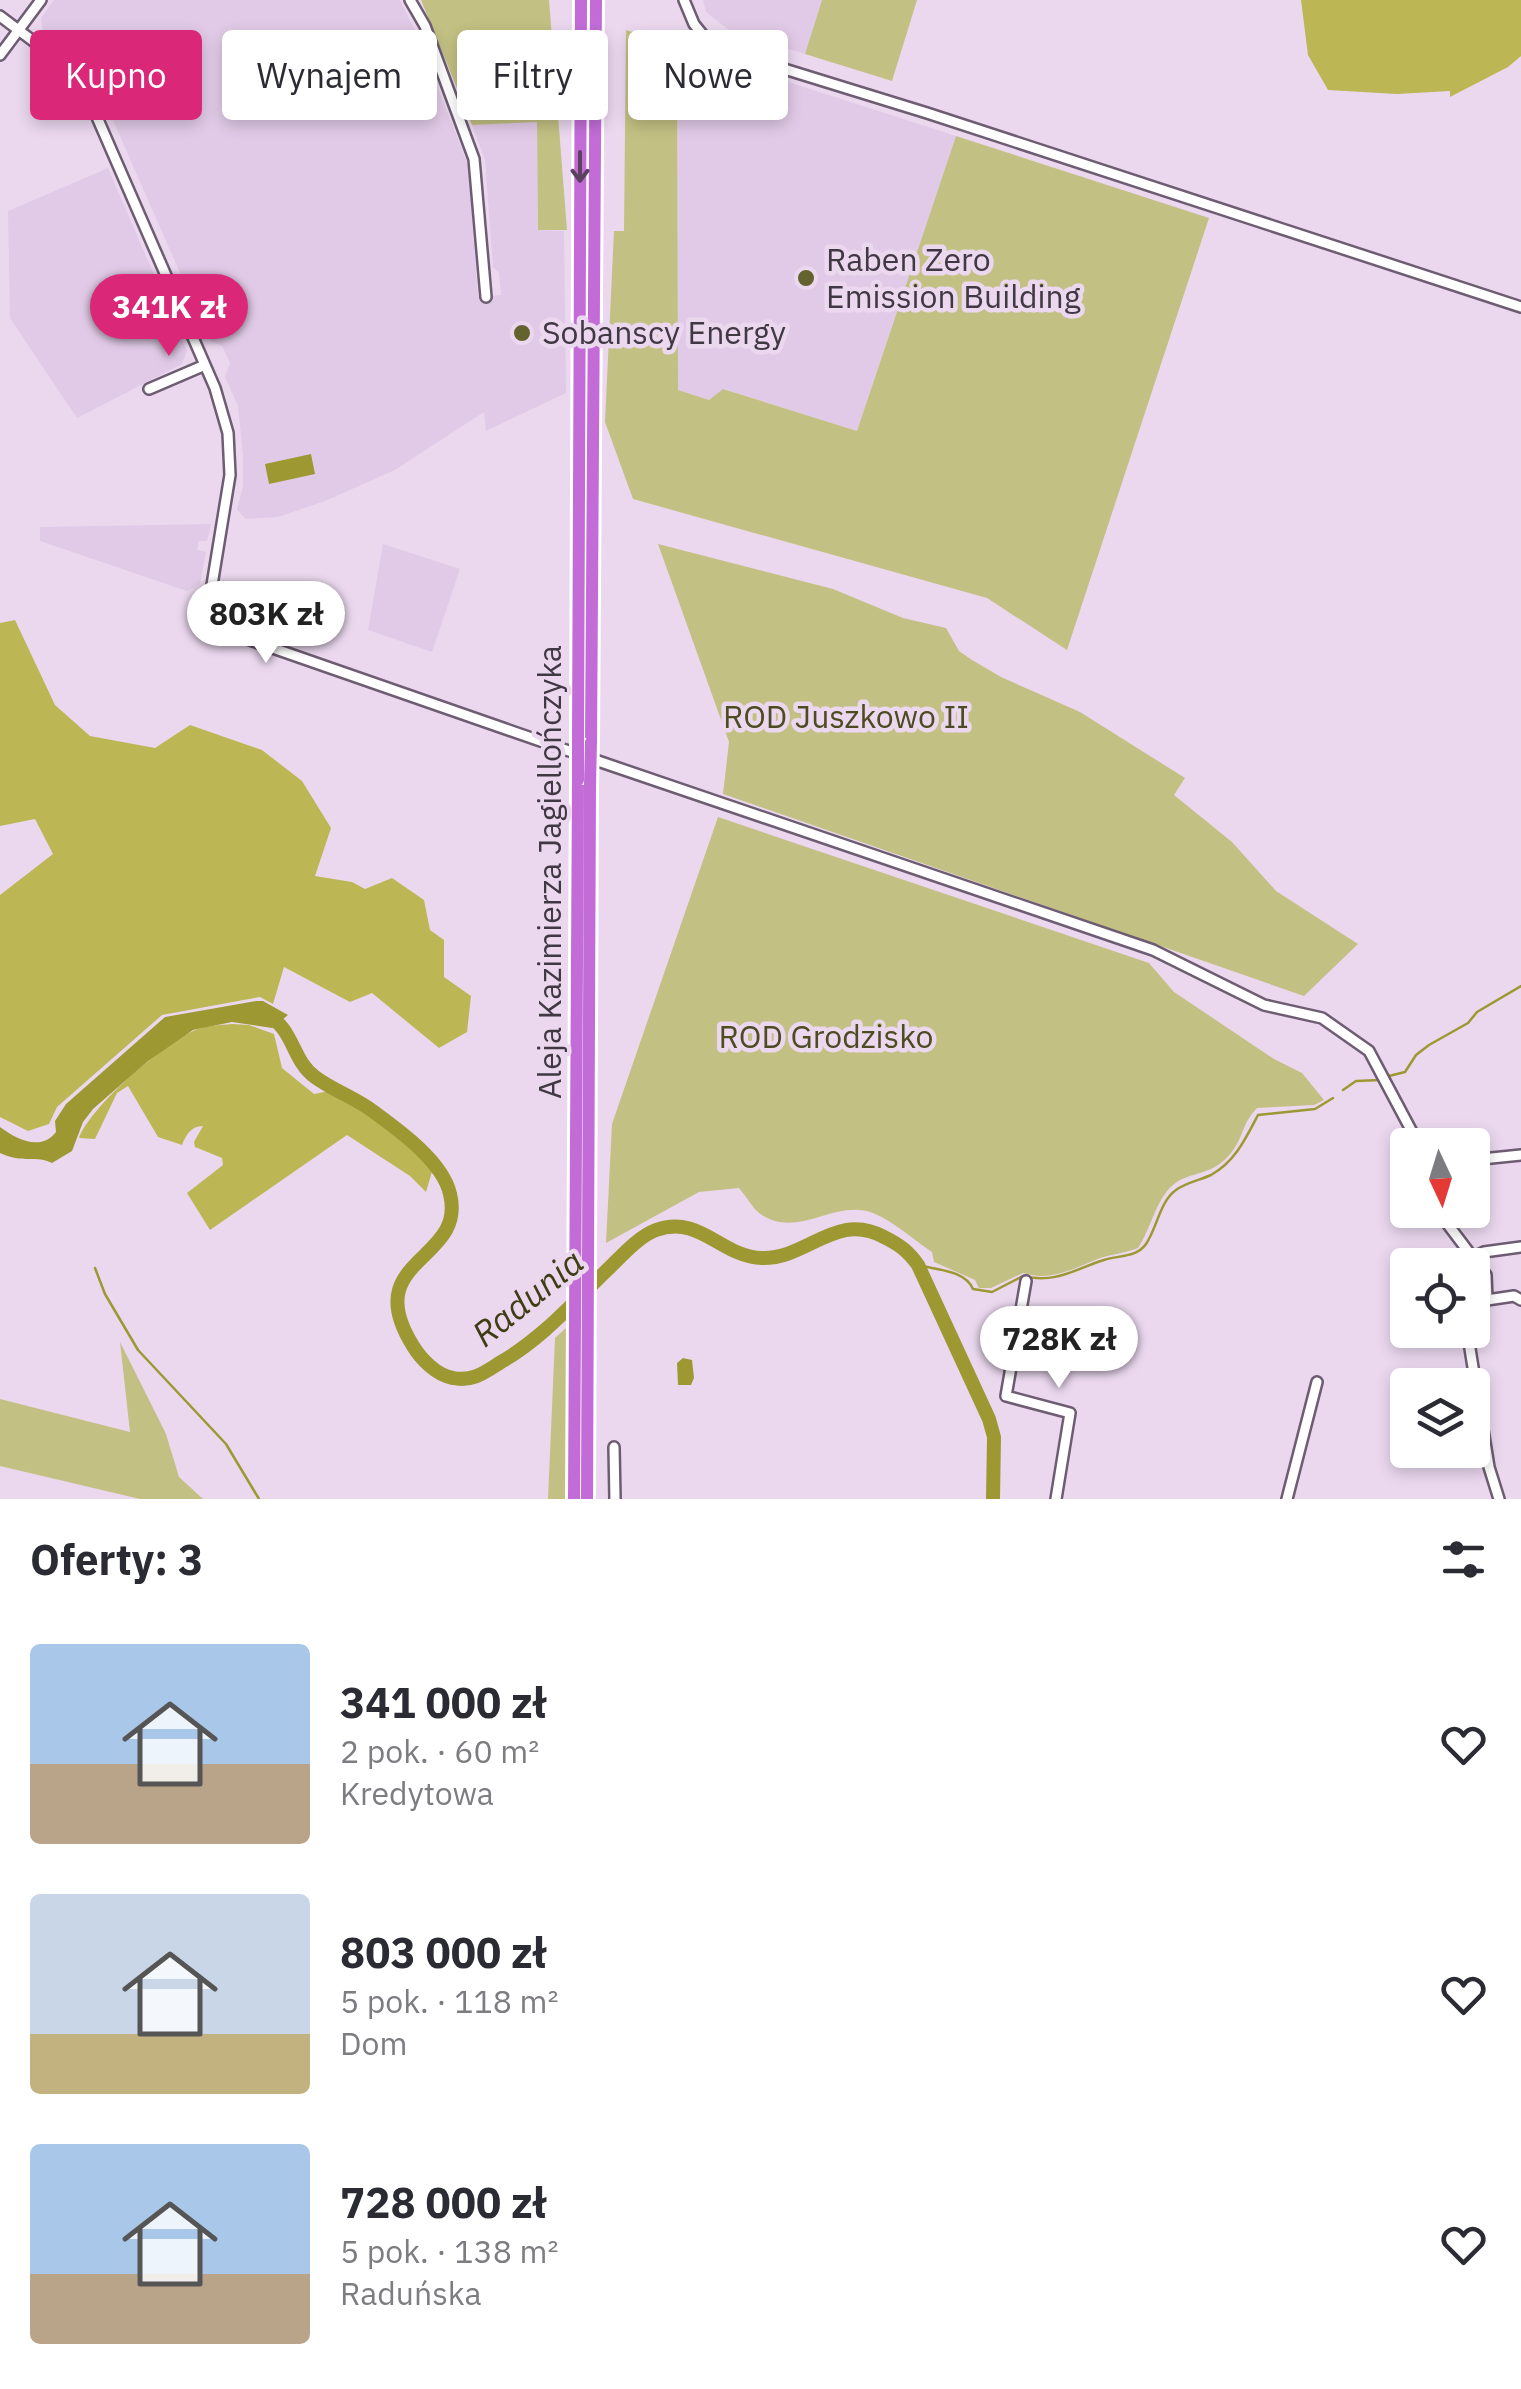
<!DOCTYPE html>
<html lang="pl">
<meta charset="utf-8">
<style>
:root{--surface:#fff;--page:#f2f2f3;--text:#2b2b33;--muted:#7c7c81;--accent:#db2777}
body{margin:0;font-family:"IBM Plex Sans",sans-serif;background:var(--page);color:var(--text);height:100vh;display:flex;flex-direction:column;font-size:38px;white-space:nowrap}
*{box-sizing:border-box;margin:0}
p{font-size:32px;color:var(--muted)}
.icon{flex:none;width:55px;height:55px;fill:none;stroke:currentColor;stroke-width:2;stroke-linecap:round;stroke-linejoin:round}
.map{position:relative;height:1499px;overflow:hidden}
.panel{display:flex;flex-direction:column;background:var(--surface);flex:1}
.panel>*{flex:none}
.top-card{position:absolute;left:30px;top:30px;width:1000px;height:90px;display:flex;gap:20px}
.needle{width:65px;rotate:176deg}
.buttons{position:absolute;left:1390px;top:1128px;display:grid;gap:20px}
.buttons a{display:grid;place-items:center;width:100px;height:100px;border-radius:10px;background:var(--surface);box-shadow:0 5px 15px #0003;font-size:50px}
.price{position:absolute;translate:-50% -85px;padding:0 22px;border-radius:35px;background:#fff;color:#222;font-size:32px;line-height:65px;filter:drop-shadow(0 2px 5px #0008)}
.price::after{content:'';position:absolute;left:50%;top:60px;width:30px;height:22px;margin-left:-15px;background:inherit;clip-path:polygon(0 0,100% 0,50% 100%)}
.price.selected{background:var(--accent);color:#fff}
ul{padding:0;list-style:none}
li{display:flex;align-items:center;gap:30px;height:250px;padding:0 30px}
li span{display:grid;place-items:center;flex:none;width:280px;height:200px;border-radius:10px;color:#555}
li>.icon{margin-inline-start:auto}
span .icon{width:120px;height:120px;fill:#fffc;stroke-width:1}
li b{font-size:42px}
h2{display:flex;justify-content:space-between;align-items:center;height:120px;padding:0 30px;font-size:42px}
.pill{padding:0 35px;border-radius:10px;background:var(--surface);box-shadow:0 5px 15px #0003;font-size:35px;line-height:90px}
.pill.selected{background:var(--accent);color:#fff}
.map>svg:first-child{display:block}
.built{fill:#e1cae7}
.green{fill:#c3c083}
.forest{fill:#bcb754}
.water{fill:#9d9832}
.lines{fill:none;stroke-linecap:round;stroke-linejoin:round}
.stream{stroke:#9d9832;stroke-width:2.5}
.river{stroke:#9d9832;stroke-width:14}
.minor-casing{stroke:#6e5d72;stroke-width:14}
.highway-casing{stroke:#fff;stroke-width:18}
.minor{stroke:#fff;stroke-width:9}
.highway{stroke:#c36cd8;stroke-width:12}
.highway-bridge-casing{stroke:#fff;stroke-width:18;stroke-linecap:butt}
.highway-bridge{stroke:#c36cd8;stroke-width:12}
.oneway{stroke:#5a4260}
.poi-dot{fill:#64622f;stroke:#ebd8ef;stroke-width:4}
.labels{text-anchor:middle;stroke-width:9;stroke-linejoin:round;paint-order:stroke}
.poi-label{font-size:32px;fill:#403842;stroke:#ebd8ef;text-anchor:start}
.park-label{font-size:32px;fill:#4d4b22;stroke:#ebd8ef}
.street-label{font-size:32px;fill:#403842;stroke:#ebd8ef}
.water-label{font-size:35px;font-style:italic;fill:#3f3d13;stroke:#ebd8ef}
</style>
<div class="map">
<svg width="1521" height="1499" viewBox="0 0 1521 1499">
<rect width="100%" height="100%" fill="#ebd8ef"/>
<path class="built" d="M 54,0 L 400,0 L 417,34 L 468,165 L 478,297 L 501,295 L 499,273 L 493,267 L 485,160 L 472,125 L 537,121 L 538,230 L 564,231 L 566,393 L 486,431 L 484,412 L 395,470 L 325,501 L 278,517 L 246,519 L 237,510 L 243,486 L 243,455 L 238,406 L 225,377 L 230,363 L 222,346 L 210,341 L 97,84 L 106,71 L 91,61 L 84,65 L 76,55 L 43,31 L 41,18 Z
M 703,0 L 822,0 L 805,54 L 729,30 L 706,12 Z
M 677,46 L 956,136 L 857,431 L 724,389 L 709,400 L 678,390 Z
M 108,168 L 187,351 L 182,364 L 77,418 L 10,318 L 8,211 Z
M 211,524 L 207,541 L 199,541 L 197,550 L 206,552 L 200,584 L 187,591 L 40,541 L 40,527 Z
M 383,544 L 460,569 L 432,652 L 368,630 Z"/>
<path class="green" d="M 421,0 L 549,0 L 567,230 L 538,230 L 537,122 L 472,125 Z
M 822,0 L 917,0 L 892,81 L 805,54 Z
M 626,30 L 677,46 L 678,390 L 709,400 L 723,389 L 857,431 L 956,136 L 1209,218 L 1067,650 L 987,598 L 633,499 L 605,422 L 614,231 L 624,231 Z
M 658,544 L 833,589 L 903,618 L 946,628 L 959,651 L 972,660 L 1001,677 L 1080,712 L 1185,778 L 1174,795 L 1232,842 L 1276,891 L 1358,944 L 1304,996 L 723,794 L 729,742 Z
M 718,817 L 1149,963 L 1174,992 L 1274,1059 L 1302,1073 L 1324,1100 L 1314,1105 L 1257,1108 C 1242,1124 1244,1134 1234,1149 C 1214,1178 1190,1170 1173,1185 C 1156,1199 1151,1229 1138,1248 C 1126,1253 1112,1254 1100,1258 C 1074,1268 1052,1282 1023,1273 L 991,1288 L 979,1288 L 975,1280 L 934,1262 L 932,1252 C 914,1240 893,1221 873,1213 C 834,1198 797,1241 759,1213 C 752,1207 746,1196 739,1188 L 699,1192 L 606,1243 L 612,1124 Z
M 567,1327 L 566,1499 L 548,1499 L 555,1338 Z
M 120,1342 L 166,1434 L 179,1477 L 203,1499 L 140,1499 L 0,1466 L 0,1399 L 130,1432 Z"/>
<path class="forest" d="M 1301,0 L 1521,0 L 1521,56 L 1508,67 L 1450,97 L 1450,91 L 1397,94 L 1328,90 L 1308,55 Z
M 15,620 L 55,705 L 90,736 L 155,748 L 190,725 L 262,750 L 302,781 L 331,828 L 315,876 L 352,882 L 365,889 L 392,878 L 424,900 L 430,930 L 444,940 L 444,977 L 471,996 L 467,1032 L 439,1048 L 372,993 L 350,1002 L 284,967 L 273,1004 L 260,997 L 162,1015 L 57,1107 L 49,1124 L 28,1131 L 0,1117 L 0,895 L 53,854 L 35,819 L 0,826 L 0,623 Z
M 232,1024 L 249,1025 L 274,1034 L 282,1068 L 314,1094 C 321,1093 331,1090 337,1092 C 370,1100 410,1142 434,1165 L 426,1192 L 410,1176 L 347,1135 L 210,1230 L 187,1193 L 223,1165 L 222,1158 L 195,1147 L 194,1142 L 203,1126 C 191,1126 186,1135 182,1145 L 158,1137 L 128,1086 L 117,1093 L 95,1139 L 79,1138 C 91,1106 162,1045 193,1031 C 205,1026 220,1025 232,1024 Z"/>
<path class="water" d="M 311,454 L 315,474 L 269,484 L 265,464 Z
M 256,1001 L 263,1001 L 288,1015 L 272,1028 L 232,1022 L 193,1030 L 148,1061 L 93,1109 L 83,1122 L 72,1151 L 52,1163 C 37,1155 23,1164 0,1153 L 0,1127 C 16,1139 41,1152 56,1132 L 55,1121 L 66,1104 L 165,1017 Z
M 683,1358 L 692,1360 L 694,1378 L 691,1385 L 678,1385 L 677,1363 Z"/>
<g class="lines">
<path class="stream" d="M 1389,1076 L 1405,1072 L 1416,1055 L 1429,1045 L 1468,1023 L 1477,1012 L 1521,986
M 1343,1090 L 1356,1081 L 1380,1080
M 918,1265 C 937,1270 965,1270 973,1289 L 992,1292 L 1023,1276 C 1056,1284 1075,1269 1104,1260 C 1119,1255 1136,1258 1146,1244 C 1157,1228 1160,1201 1176,1190 C 1185,1183 1200,1180 1211,1175 C 1235,1162 1246,1138 1258,1115 L 1315,1109 L 1333,1098
M 95,1268 L 105,1294 L 138,1350 L 226,1444 L 259,1499"/>
<path class="river" d="M 265,1015 C 294,1026 291,1060 315,1077 C 334,1091 356,1098 374,1112 C 400,1131 443,1162 450,1194 C 467,1262 358,1258 413,1346 C 421,1359 436,1375 453,1378 C 473,1382 485,1372 501,1362 C 541,1339 571,1305 604,1273 C 619,1259 637,1237 656,1230 C 700,1214 721,1257 762,1258 C 808,1259 836,1211 884,1237 C 900,1245 908,1251 918,1265 L 989,1419 L 994,1437 L 993,1499"/>
<defs>
<path id="minor" d="M 410,0 L 425,26 L 474,159 L 486,297
M 684,0 L 694,24 L 707,40 L 742,56 L 927,113 L 1521,307
M 0,16 L 65,65 L 83,85 L 215,388 L 228,433 L 230,475 L 212,585 L 241,637 L 569,751
M 0,55 L 41,0
M 149,389 L 205,365
M 598,761 L 1153,950 L 1264,1005 L 1322,1018 L 1369,1051 L 1419,1145
M 1472,1160 L 1521,1155
M 1437,1210 L 1486,1275 L 1487,1300
M 1474,1257 L 1484,1252 L 1521,1247
M 1026,1281 L 1006,1396 L 1070,1413 L 1056,1499
M 1487,1300 L 1514,1296 L 1521,1300
M 1472,1319 L 1487,1300
M 1467,1330 L 1489,1467 L 1499,1499
M 614,1447 L 615,1499
M 1287,1499 L 1317,1382"/>
<path id="highway" d="M 578,738 L 581,0
M 591,742 L 596,0
M 574,1499 L 578,780
M 587,1499 L 590,785"/>
</defs>
<use href="#minor" class="minor-casing"/>
<use href="#highway" class="highway-casing"/>
<use href="#minor" class="minor"/>
<use href="#highway" class="highway"/>
<defs>
<path id="highway-bridge" d="M 578,780 L 578,738
M 590,785 L 591,742"/>
</defs>
<use href="#highway-bridge" class="highway-bridge-casing"/>
<use href="#highway-bridge" class="highway-bridge"/>
</g>
<defs><path id="oneway-shaft" d="M-6 0H5M1.5-3L5.5 0L1.5 3" fill="none" stroke-width="1.6" stroke-linecap="round" stroke-linejoin="round" transform="scale(2.5)"/></defs>
<use class="oneway" href="#oneway-shaft" transform="translate(580 167) rotate(90)"/>
<g class="poi-dot">
<circle cx="806" cy="278" r="10"/>
<circle cx="522" cy="333" r="10"/>
</g>
<g class="labels">
<g class="poi-label">
<text x="826" y="271">Raben Zero<tspan x="826" dy="37">Emission Building</tspan></text>
<text x="542" y="344">Sobanscy Energy</text>
</g>
<g class="park-label">
<text x="846" y="728">ROD Juszkowo II</text>
<text x="826" y="1048">ROD Grodzisko</text>
</g>
<g class="street-label">
<text transform="translate(550 872) rotate(-90)" y="11">Aleja Kazimierza Jagiellończyka</text>
</g>
<g class="water-label">
<text transform="translate(528 1298) rotate(-39)" y="12">Radunia</text>
</g>
</g>
</svg>
<div class="buttons">
<a><svg class="needle" viewBox="-14 -14 28 28"><path d="M0-13l5 13h-10z" fill="#e53935"/><path d="M0 13l5-13h-10z" fill="#7c7c81"/></svg></a>
<a><svg class="icon" aria-label="locate" viewBox="0 0 24 24"><circle cx="12" cy="12" r="6"/><path d="M12 2v4M12 18v4M2 12h4M18 12h4"/></svg></a>
<a><svg class="icon" aria-label="layers" viewBox="0 0 24 24"><path d="M12 4l9 5-9 5-9-5zM3 14l9 5 9-5"/></svg></a>
</div>
<b class="price selected" style="left:169px;top:359px">341K zł</b>
<b class="price" style="left:266px;top:666px">803K zł</b>
<b class="price" style="left:1059px;top:1391px">728K zł</b>
<div class="top-card">
<a class="pill selected">Kupno</a>
<a class="pill">Wynajem</a>
<a class="pill">Filtry</a>
<a class="pill">Nowe</a>
</div>
</div>
<section class="panel">
<h2>Oferty: 3<svg class="icon" aria-label="filters" viewBox="0 0 24 24"><path d="M4 7h16M4 17h16"/><circle cx="9" cy="7" r="2"/><circle cx="15" cy="17" r="2"/></svg></h2>
<ul>
<li><span style="background:linear-gradient(#a9c7e8 60%,#b9a48a 0)"><svg class="icon" aria-label="home" viewBox="0 0 24 24"><path d="M3 11l9-7 9 7M6 9v11h12V9"/></svg></span><div><b>341 000 zł</b><p>2 pok. · 60 m²</p><p>Kredytowa</p></div><svg class="icon" aria-label="heart" viewBox="0 0 24 24"><path d="M12 20l-8-8c-3-5 5-10 8-4 3-6 11-1 8 4z"/></svg></li>
<li><span style="background:linear-gradient(#c9d6e8 70%,#c2b280 0)"><svg class="icon" aria-label="home" viewBox="0 0 24 24"><path d="M3 11l9-7 9 7M6 9v11h12V9"/></svg></span><div><b>803 000 zł</b><p>5 pok. · 118 m²</p><p>Dom</p></div><svg class="icon" aria-label="heart" viewBox="0 0 24 24"><path d="M12 20l-8-8c-3-5 5-10 8-4 3-6 11-1 8 4z"/></svg></li>
<li><span style="background:linear-gradient(#a9c7e8 65%,#b9a48a 0)"><svg class="icon" aria-label="home" viewBox="0 0 24 24"><path d="M3 11l9-7 9 7M6 9v11h12V9"/></svg></span><div><b>728 000 zł</b><p>5 pok. · 138 m²</p><p>Raduńska</p></div><svg class="icon" aria-label="heart" viewBox="0 0 24 24"><path d="M12 20l-8-8c-3-5 5-10 8-4 3-6 11-1 8 4z"/></svg></li>
</ul>
</section>
